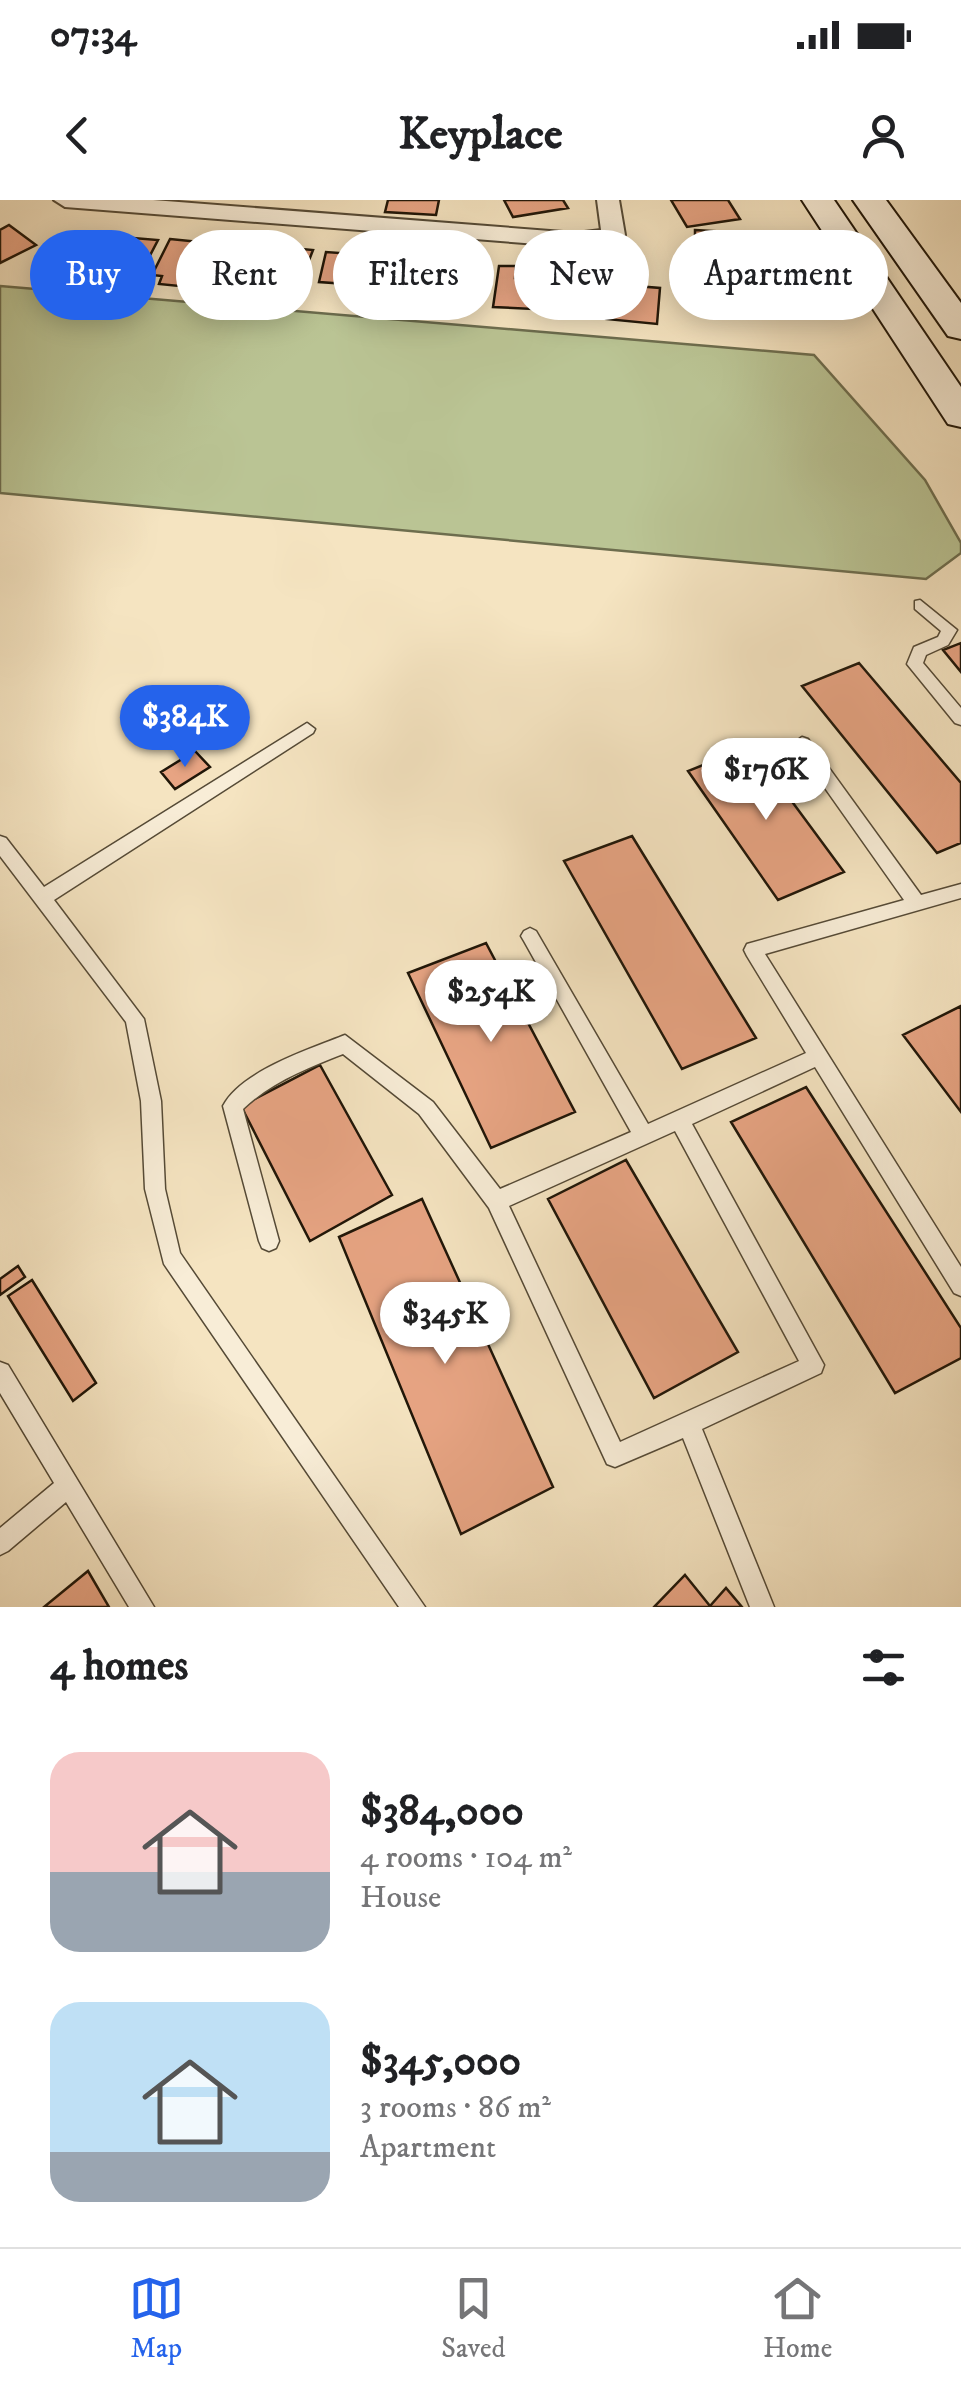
<!DOCTYPE html>
<meta charset="utf-8">
<style>
:root{--surface:#fff;--page:#f2f2f2;--text:#202124;--muted:#757577;--line:#e0e0e0;--accent:#2563eb}
body{margin:0;font-family:"IM FELL DW Pica",serif;background:var(--page);color:var(--text);height:100vh;display:flex;flex-direction:column;font-size:38px;white-space:nowrap}
*{box-sizing:border-box;margin:0}
p{font-size:32px;color:var(--muted)}
.icon{flex:none;width:55px;height:55px;fill:none;stroke:currentColor;stroke-width:2;stroke-linecap:round;stroke-linejoin:round}
.map{position:relative;height:1407px;overflow:hidden}
.panel{display:flex;flex-direction:column;background:var(--surface);flex:1}
.panel>*{flex:none}
.guide{position:absolute;left:30px;top:30px;width:902px;height:90px;display:flex;gap:20px}
.price{position:absolute;translate:-50% -85px;padding:0 22px;border-radius:35px;background:#fff;color:#222;font-size:32px;line-height:65px;filter:drop-shadow(0 2px 5px #0008)}
.price::after{content:'';position:absolute;left:50%;top:60px;width:30px;height:22px;margin-left:-15px;background:inherit;clip-path:polygon(0 0,100% 0,50% 100%)}
.price.selected{background:var(--accent);color:#fff}
ul{padding:0;list-style:none}
li{display:flex;align-items:center;gap:30px;height:250px;padding:0 50px}
li span{display:grid;place-items:center;flex:none;width:280px;height:200px;border-radius:30px;color:#555}
li>.icon{margin-inline-start:auto}
span .icon{width:120px;height:120px;fill:#fffc;stroke-width:1}
li b{font-size:42px}
h2{display:flex;justify-content:space-between;align-items:center;height:120px;padding:0 50px;font-size:42px}
.pill{padding:0 35px;border-radius:45px;background:var(--surface);box-shadow:0 5px 25px #0003;font-size:35px;line-height:90px}
.pill.selected{background:var(--accent);color:#fff}
.status{display:flex;justify-content:space-between;align-items:center;height:70px;padding:0 50px;background:var(--surface);direction:ltr}
.status svg{height:28px;fill:currentColor}
header{display:flex;justify-content:space-between;align-items:center;height:130px;padding:0 50px;background:var(--surface);font-size:45px;font-weight:700}
.tab-bar{display:flex;justify-content:space-around;align-items:center;height:140px;border-top:2px solid var(--line);background:var(--surface);font-size:28px;color:var(--muted)}
.tab-bar a{display:grid;justify-items:center;gap:5px}
.tab-bar .selected{color:var(--accent)}
.map>svg:first-child{display:block}
.green{fill:#bac494;stroke:#6d6d4e;stroke-width:2.5}
.building{fill:#e7a483;stroke:#201608;stroke-width:2.5}
.lines{fill:none;stroke-linecap:round;stroke-linejoin:round}
.lane-casing{stroke:#554a36;stroke-width:3}
.street-casing{stroke:#554a36;stroke-width:4}
.secondary-casing{stroke:#201608;stroke-width:4}
.lane{fill:#f8edd7;fill-rule:evenodd}
.street{fill:#f8edd7;fill-rule:evenodd}
.secondary{fill:#f8edd7;fill-rule:evenodd}
</style>
<div class="status"><b>07:34</b><svg viewBox="0 0 49 12"><path d="M0 12V9h3v3zM5 12V6h3v6zM10 12V3h3v9zM15 12V0h3v12zM26 1h20v11H26zM47 4h2v5h-2z"/></svg></div>
<header><svg class="icon" aria-label="back" viewBox="0 0 24 24"><path d="M15 5l-7 7 7 7"/></svg>Keyplace<svg class="icon" aria-label="person" viewBox="0 0 24 24"><circle cx="12" cy="8" r="4"/><path d="M4 21q1-7 8-7t8 7"/></svg></header>
<div class="map">
<svg width="961" height="1407" viewBox="0 0 961 1407">
<rect width="100%" height="100%" fill="#f5e4c1"/>
<filter id="stains"><feTurbulence type="fractalNoise" baseFrequency=".002" numOctaves="4"/><feColorMatrix values="0 0 0 0 .2 0 0 0 0 .09 0 0 0 0 .02 0 0 0 .5 -.17"/></filter>
<radialGradient id="worn" r=".72"><stop offset=".6" stop-color="#630" stop-opacity="0"/><stop offset="1" stop-color="#630" stop-opacity=".3"/></radialGradient>
<path class="green" d="M 0,86 L 814,155 L 925,280 L 961,343 L 961,353 L 926,379 L 0,293 Z"/>
<path class="building" d="M 388,0 L 439,0 L 436,15 L 385,12 Z
M 504,0 L 563,0 L 568,8 L 513,17 Z
M 671,0 L 728,0 L 740,19 L 687,27 Z
M 9,25 L 36,45 L 0,63 L 0,30 Z
M 695,30 L 746,33 L 748,58 L 695,55 Z
M 109,36 L 158,40 L 144,67 L 95,63 Z
M 170,39 L 210,43 L 194,78 L 183,78 L 179,86 L 159,84 L 162,76 L 152,75 Z
M 51,41 L 95,44 L 85,68 L 40,65 Z
M 219,44 L 265,46 L 252,84 L 205,81 Z
M 270,46 L 313,50 L 301,81 L 256,77 Z
M 354,51 L 371,52 L 361,85 L 319,82 L 326,52 L 353,54 Z
M 385,52 L 429,57 L 415,98 L 397,96 L 399,90 L 372,87 Z
M 435,60 L 485,64 L 478,98 L 427,95 Z
M 554,65 L 574,67 L 573,74 L 597,76 L 593,103 L 547,98 Z
M 499,66 L 516,66 L 515,78 L 535,79 L 533,109 L 493,107 Z
M 707,68 L 748,101 L 711,116 L 672,83 Z
M 611,84 L 660,88 L 657,124 L 606,119 Z
M 961,443 L 961,472 L 943,450 Z
M 859,463 L 961,583 L 961,643 L 937,653 L 802,486 Z
M 751,546 L 844,672 L 778,700 L 688,571 Z
M 195,551 L 210,567 L 175,589 L 161,572 Z
M 632,636 L 756,838 L 682,869 L 564,661 Z
M 486,743 L 575,912 L 491,948 L 408,773 Z
M 961,806 L 961,912 L 903,835 Z
M 320,865 L 392,995 L 310,1041 L 241,906 Z
M 806,887 L 961,1128 L 961,1158 L 895,1193 L 731,922 Z
M 626,960 L 738,1152 L 654,1198 L 548,999 Z
M 422,999 L 553,1287 L 461,1334 L 339,1037 Z
M 18,1066 L 25,1077 L 0,1095 L 0,1079 Z
M 32,1080 L 96,1183 L 73,1201 L 8,1096 Z
M 88,1371 L 109,1407 L 44,1407 Z
M 685,1375 L 710,1406 L 726,1388 L 742,1407 L 654,1407 Z"/>
<g class="lines">
<defs>
<path id="lane" d="M 920,400 L 957,430 L 948,445 L 926,455 L 923,463 L 961,508 L 961,525 L 955,523 L 907,464 L 914,447 L 938,437 L 941,431 L 915,409 L 915,401 Z
M 307,523 L 315,529 L 313,533 L 54,700 L 144,819 L 161,901 L 165,989 L 180,1053 L 425,1407 L 399,1407 L 164,1064 L 145,989 L 141,901 L 126,822 L 0,656 L 0,636 L 6,638 L 44,687 Z
M 802,537 L 808,539 L 921,695 L 961,684 L 961,698 L 765,754 L 961,1067 L 961,1096 L 954,1093 L 815,867 L 692,924 L 824,1165 L 821,1173 L 702,1229 L 774,1407 L 750,1407 L 683,1238 L 615,1267 L 607,1264 L 489,1008 L 419,914 L 343,854 C 308,868 271,882 243,909 L 279,1041 L 276,1048 L 269,1051 L 262,1048 L 259,1041 L 223,906 C 241,871 310,849 345,835 L 433,902 L 500,989 L 631,932 L 524,741 L 521,736 L 524,731 L 530,728 L 536,731 L 648,924 L 806,853 L 747,756 L 744,750 L 747,744 L 904,700 L 796,547 L 794,543 ZM 675,931 L 799,1161 L 620,1242 L 509,1006 Z
M 0,1162 L 8,1165 L 154,1407 L 129,1407 L 66,1302 L 8,1351 L 0,1355 L 0,1328 L 54,1283 L 0,1193 Z"/>
<path id="street" d="M 54,0 L 153,0 L 576,33 L 601,30 L 597,0 L 619,0 L 625,35 L 613,42 L 576,47 L 65,7 Z"/>
<path id="secondary" d="M 802,0 L 834,0 L 961,187 L 961,227 L 948,224 Z
M 853,0 L 886,0 L 961,103 L 961,139 L 948,136 Z"/>
</defs>
<use href="#lane" class="lane-casing"/>
<use href="#street" class="street-casing"/>
<use href="#secondary" class="secondary-casing"/>
<use href="#lane" class="lane"/>
<use href="#street" class="street"/>
<use href="#secondary" class="secondary"/>
</g>
<rect width="100%" height="100%" filter="url(#stains)"/>
<rect width="100%" height="100%" fill="url(#worn)"/>
</svg>
<b class="price selected" style="left:185px;top:570px">$384K</b>
<b class="price" style="left:766px;top:623px">$176K</b>
<b class="price" style="left:491px;top:845px">$254K</b>
<b class="price" style="left:445px;top:1167px">$345K</b>
<div class="guide">
<a class="pill selected">Buy</a>
<a class="pill">Rent</a>
<a class="pill">Filters</a>
<a class="pill">New</a>
<a class="pill">Apartment</a>
</div>
</div>
<section class="panel">
<h2>4 homes<svg class="icon" aria-label="filters" viewBox="0 0 24 24"><path d="M4 7h16M4 17h16"/><circle cx="9" cy="7" r="2"/><circle cx="15" cy="17" r="2"/></svg></h2>
<ul>
<li><span style="background:linear-gradient(#f6c9c9 60%,#9aa5b1 0)"><svg class="icon" aria-label="home" viewBox="0 0 24 24"><path d="M3 11l9-7 9 7M6 9v11h12V9"/></svg></span><div><b>$384,000</b><p>4 rooms · 104 m²</p><p>House</p></div></li>
<li><span style="background:linear-gradient(#bfe0f5 75%,#9aa5b1 0)"><svg class="icon" aria-label="home" viewBox="0 0 24 24"><path d="M3 11l9-7 9 7M6 9v11h12V9"/></svg></span><div><b>$345,000</b><p>3 rooms · 86 m²</p><p>Apartment</p></div></li>
</ul>
</section>
<nav class="tab-bar">
<a class="selected"><svg class="icon" aria-label="map" viewBox="0 0 24 24"><path d="M3 6l6-2 6 2 6-2v14l-6 2-6-2-6 2zM9 4v14M15 6v14"/></svg>Map</a>
<a><svg class="icon" aria-label="saved" viewBox="0 0 24 24"><path d="M7 4h10v16l-5-4-5 4z"/></svg>Saved</a>
<a><svg class="icon" aria-label="home" viewBox="0 0 24 24"><path d="M3 11l9-7 9 7M6 9v11h12V9"/></svg>Home</a>
</nav>
